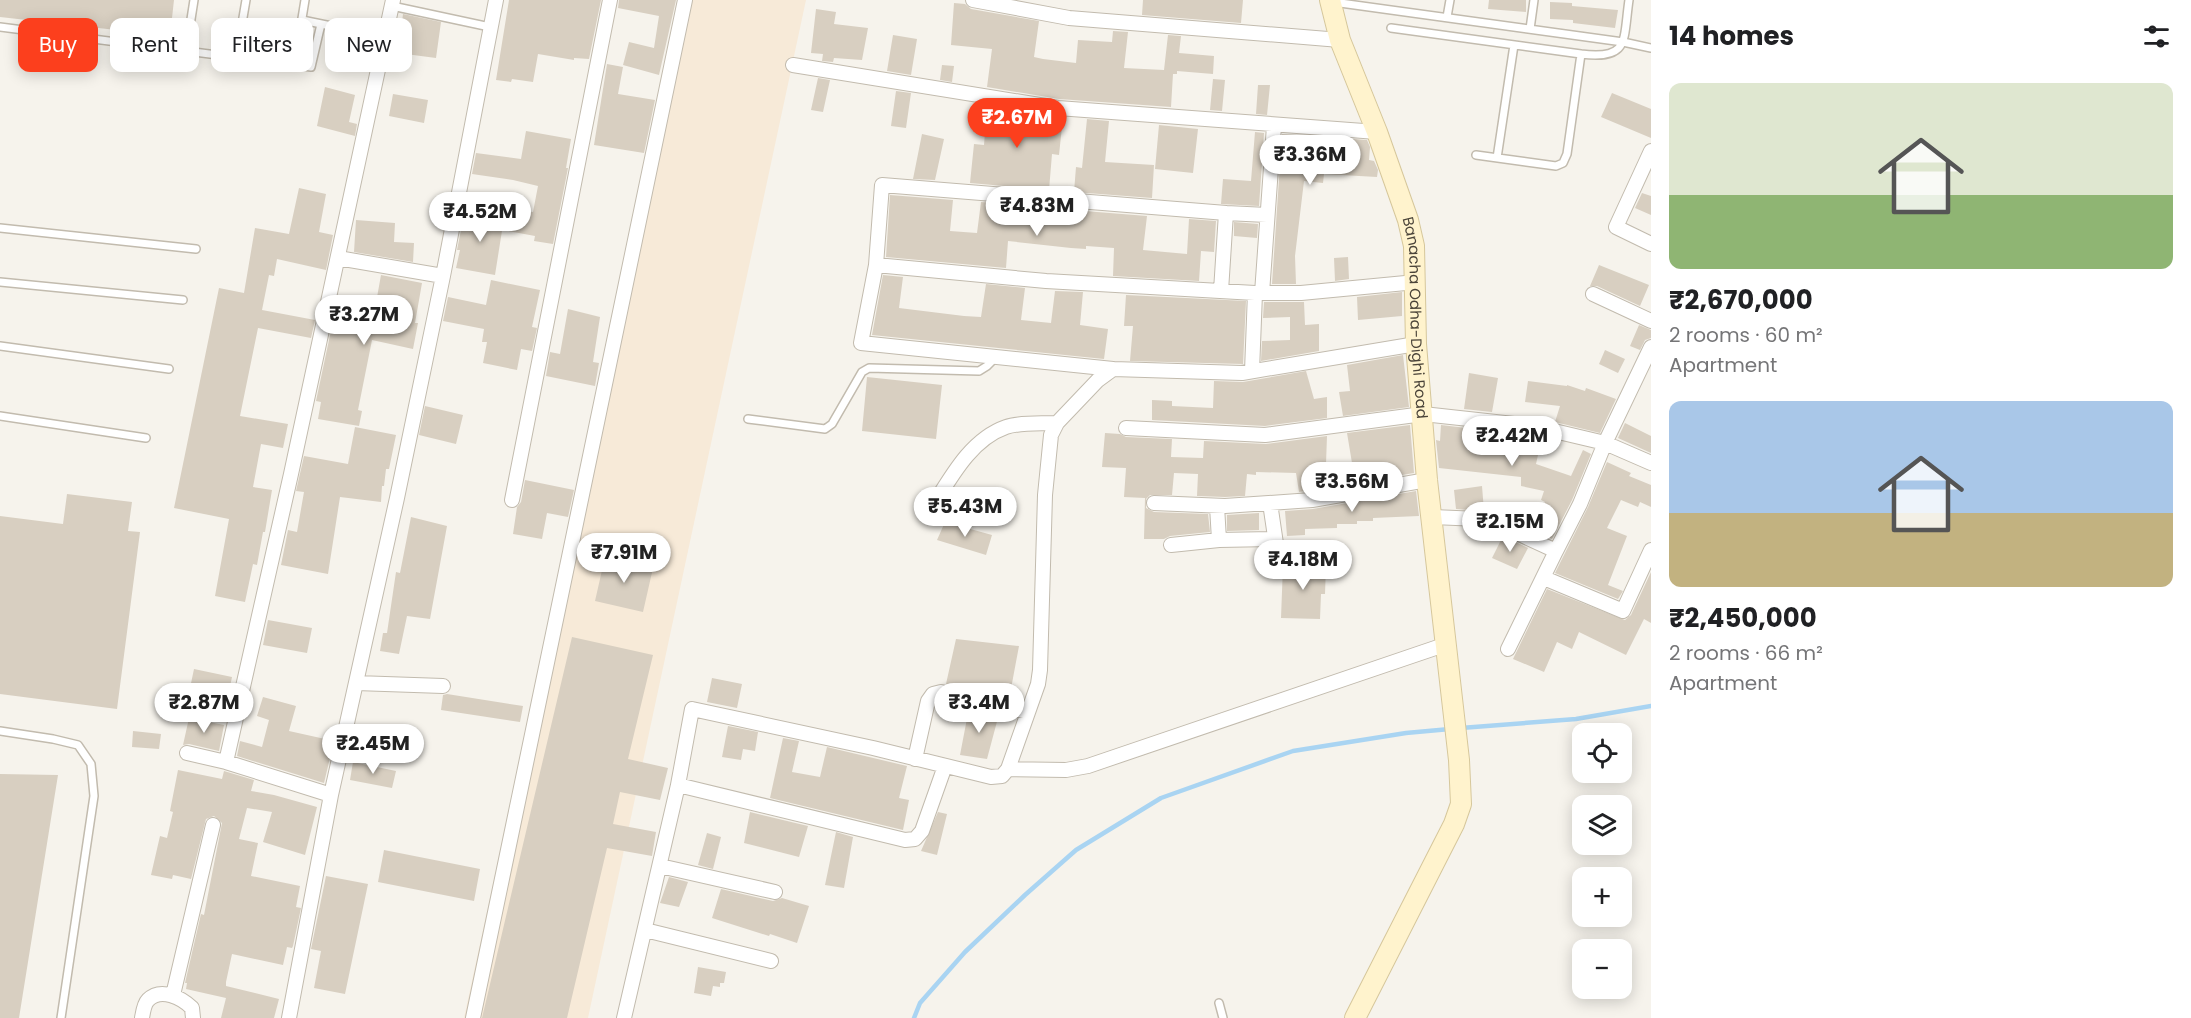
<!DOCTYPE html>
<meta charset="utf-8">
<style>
:root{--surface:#fff;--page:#f6f6f6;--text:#202124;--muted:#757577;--accent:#fc3f1d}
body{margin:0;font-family:Poppins,sans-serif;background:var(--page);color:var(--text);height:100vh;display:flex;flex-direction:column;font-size:22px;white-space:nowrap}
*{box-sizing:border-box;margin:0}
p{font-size:20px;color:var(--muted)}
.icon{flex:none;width:33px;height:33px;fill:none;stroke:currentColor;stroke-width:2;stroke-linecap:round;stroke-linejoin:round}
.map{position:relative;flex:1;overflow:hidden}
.sheet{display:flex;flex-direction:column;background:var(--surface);width:540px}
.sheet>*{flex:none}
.banner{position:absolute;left:18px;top:18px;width:570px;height:54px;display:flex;gap:12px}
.controls{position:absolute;left:1572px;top:723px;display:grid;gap:12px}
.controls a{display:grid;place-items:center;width:60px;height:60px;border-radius:12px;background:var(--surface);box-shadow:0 3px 15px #0003;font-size:30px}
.price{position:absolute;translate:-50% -51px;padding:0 14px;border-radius:21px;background:#fff;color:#222;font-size:20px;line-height:39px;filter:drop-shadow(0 2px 3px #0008)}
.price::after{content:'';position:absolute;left:50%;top:36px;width:18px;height:14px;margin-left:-9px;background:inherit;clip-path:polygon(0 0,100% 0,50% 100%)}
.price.on{background:var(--accent);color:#fff}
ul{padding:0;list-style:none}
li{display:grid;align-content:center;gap:12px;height:318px;padding:0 18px}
li span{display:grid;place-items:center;height:186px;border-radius:12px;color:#555}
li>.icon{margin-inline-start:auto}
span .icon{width:108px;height:108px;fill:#fffc;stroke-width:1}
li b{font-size:26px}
h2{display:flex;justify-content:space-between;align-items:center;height:72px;padding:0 18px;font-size:26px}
.chip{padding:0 21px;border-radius:12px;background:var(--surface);box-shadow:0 3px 15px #0003;font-size:21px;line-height:54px}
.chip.on{background:var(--accent);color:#fff}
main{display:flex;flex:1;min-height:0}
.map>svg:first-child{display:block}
.commercial{fill:#f7ead8}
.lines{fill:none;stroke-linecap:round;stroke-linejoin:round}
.stream{stroke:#a9d4f2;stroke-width:4.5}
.building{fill:#d8cfc1}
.lane-casing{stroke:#c2bbae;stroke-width:10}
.street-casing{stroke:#c2bbae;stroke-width:16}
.secondary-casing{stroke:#d6c79b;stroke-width:22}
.lane{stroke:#fff;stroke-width:7}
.street{stroke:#fff;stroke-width:14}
.secondary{stroke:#fff3cd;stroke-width:20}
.labels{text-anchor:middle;stroke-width:4.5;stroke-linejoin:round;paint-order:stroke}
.street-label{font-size:15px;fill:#4b4439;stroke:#fff}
</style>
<main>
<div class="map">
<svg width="1651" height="1018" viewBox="0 0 1651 1018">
<rect width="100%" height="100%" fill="#f6f3ec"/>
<path class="commercial" d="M 684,0 L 806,0 L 588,1018 L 464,1018 Z"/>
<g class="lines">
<path class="stream" d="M 1461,728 L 1576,719 L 1651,706
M 914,1018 L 920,1003 L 965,952 L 1025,895 L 1076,850 L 1161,798 L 1293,751 L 1406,733 L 1450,729"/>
</g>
<path class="building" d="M 0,0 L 174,0 L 170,36 L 0,17 Z
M 509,0 L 601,0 L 589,59 L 574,58 L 574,60 L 538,54 L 533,82 L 512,79 L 511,82 L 496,80 Z
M 619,0 L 676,0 L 659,75 L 623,65 L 629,42 L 654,48 L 659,16 L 618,8 Z
M 1143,0 L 1243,0 L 1241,23 L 1142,15 Z
M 1489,0 L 1526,0 L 1526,12 L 1488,9 Z
M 1550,2 L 1572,3 L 1572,6 L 1618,10 L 1615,28 L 1573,23 L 1573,20 L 1550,19 Z
M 954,3 L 965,4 L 971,9 L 1039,21 L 1034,57 L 1043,59 L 1076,63 L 1078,40 L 1112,42 L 1113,31 L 1128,32 L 1124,68 L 1164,70 L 1168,35 L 1181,36 L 1179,53 L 1214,56 L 1213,74 L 1177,71 L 1177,74 L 1173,74 L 1171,107 L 1059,99 L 987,87 L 992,49 L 951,45 Z
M 816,9 L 836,12 L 834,24 L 868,28 L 862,60 L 834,58 L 833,62 L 822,61 L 823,54 L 811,53 Z
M 403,14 L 441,22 L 436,58 L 398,53 Z
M 893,35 L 917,39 L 911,75 L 887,71 Z
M 607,64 L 623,67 L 618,94 L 655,100 L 644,153 L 594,145 Z
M 942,65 L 954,66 L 952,82 L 940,80 Z
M 818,78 L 830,80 L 823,112 L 811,110 Z
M 1213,79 L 1225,80 L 1222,111 L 1210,110 Z
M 1258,85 L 1270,85 L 1267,115 L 1256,114 Z
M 325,87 L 355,95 L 349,122 L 357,124 L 355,136 L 317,126 Z
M 896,91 L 911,93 L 906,128 L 891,126 Z
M 1612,93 L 1651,109 L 1651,138 L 1601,117 Z
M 393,94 L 428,100 L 424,123 L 389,116 Z
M 987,106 L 1063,117 L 1059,155 L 1052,154 L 1049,190 L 970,183 L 974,144 L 984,145 Z
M 1087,119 L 1109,121 L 1105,162 L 1154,165 L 1152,198 L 1074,192 L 1076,167 L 1082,168 Z
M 1159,125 L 1198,129 L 1193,173 L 1155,169 Z
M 526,131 L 571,139 L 566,168 L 568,168 L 553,244 L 534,241 L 535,236 L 503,230 L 508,207 L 533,212 L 538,186 L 513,180 L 472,174 L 476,153 L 521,159 Z
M 1255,132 L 1264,133 L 1259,206 L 1221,204 L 1223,179 L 1251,181 Z
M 922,134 L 944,139 L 935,180 L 913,179 Z
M 1282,134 L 1367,140 L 1370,147 L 1369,160 L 1374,161 L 1378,170 L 1377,177 L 1324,174 L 1323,183 L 1304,181 L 1295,256 L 1296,284 L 1272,284 Z
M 299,188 L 326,194 L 319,232 L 333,235 L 326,270 L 277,259 L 274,276 L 269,275 L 262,310 L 315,320 L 311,338 L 258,328 L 240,416 L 288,424 L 283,448 L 261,444 L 253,487 L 272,490 L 265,532 L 263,532 L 257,565 L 253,564 L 245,602 L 215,596 L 229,519 L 174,508 L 219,288 L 244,293 L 255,228 L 289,234 Z
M 1642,193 L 1651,196 L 1651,215 L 1635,208 Z
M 890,195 L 953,200 L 950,231 L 977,233 L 981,202 L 1047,207 L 1047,209 L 1072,212 L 1072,210 L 1147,216 L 1143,250 L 1187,254 L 1189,219 L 1216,221 L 1214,252 L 1201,251 L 1199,281 L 1113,276 L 1114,248 L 1086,246 L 1086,249 L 1071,248 L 1008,241 L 1006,268 L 886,257 Z
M 465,210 L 504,218 L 495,275 L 456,268 L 460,250 L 457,250 Z
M 356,220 L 395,223 L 394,242 L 414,243 L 413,262 L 354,252 Z
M 1234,222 L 1258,224 L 1257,238 L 1234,236 Z
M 1348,257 L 1349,279 L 1335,281 L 1334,258 Z
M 1599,265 L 1649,285 L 1640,306 L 1597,286 L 1590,286 Z
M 381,275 L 422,283 L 415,323 L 418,323 L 413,349 L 372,340 L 358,410 L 362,411 L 359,426 L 318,419 L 321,402 L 316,401 L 336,307 L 374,314 Z
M 883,275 L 903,277 L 899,308 L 964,316 L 981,317 L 986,284 L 1025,288 L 1021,320 L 1051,323 L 1055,291 L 1083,292 L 1080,325 L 1108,329 L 1104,359 L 872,335 Z
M 491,280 L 540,290 L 532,327 L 537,328 L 532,351 L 521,349 L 517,370 L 483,363 L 487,342 L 482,342 L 484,329 L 443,321 L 448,297 L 486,305 Z
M 1402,292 L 1402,316 L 1358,320 L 1357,297 Z
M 1126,295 L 1246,301 L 1243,364 L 1130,361 L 1133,326 L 1124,326 Z
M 1264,302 L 1304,302 L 1305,325 L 1319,324 L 1319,351 L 1261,361 L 1262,341 L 1290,340 L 1290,317 L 1263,318 Z
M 568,309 L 600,317 L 593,362 L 599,363 L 595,386 L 546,376 L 550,352 L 560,354 Z
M 1639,325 L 1651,330 L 1651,338 L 1645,340 L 1640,350 L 1630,346 Z
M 1605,350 L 1625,359 L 1618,373 L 1599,364 Z
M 1403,355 L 1409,407 L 1343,416 L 1339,392 L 1350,391 L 1347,365 Z
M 1306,371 L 1314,399 L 1327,397 L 1327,418 L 1265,426 L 1152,420 L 1152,400 L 1172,401 L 1172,406 L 1213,408 L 1214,381 L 1243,382 Z
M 1469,373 L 1498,378 L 1492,412 L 1464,409 Z
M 867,377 L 942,385 L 936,439 L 862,431 Z
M 1528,381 L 1567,386 L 1567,385 L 1585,391 L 1586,388 L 1616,399 L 1600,433 L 1555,422 L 1560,406 L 1525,402 Z
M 425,406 L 463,415 L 456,444 L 419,435 Z
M 1625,423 L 1651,436 L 1651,453 L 1618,438 Z
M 1410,425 L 1414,473 L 1299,492 L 1296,473 L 1256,472 L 1256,475 L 1247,474 L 1245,496 L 1225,497 L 1197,496 L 1198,474 L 1174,473 L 1172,495 L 1150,495 L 1146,499 L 1146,508 L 1154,512 L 1208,514 L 1210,532 L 1170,536 L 1164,539 L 1144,539 L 1145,498 L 1124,497 L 1126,468 L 1102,467 L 1105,433 L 1120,434 L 1126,437 L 1172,439 L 1171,457 L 1203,458 L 1204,441 L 1266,444 L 1327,436 L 1326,464 L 1352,463 L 1347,433 Z
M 1441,425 L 1542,437 L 1536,464 L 1571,476 L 1583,450 L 1591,454 L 1572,500 L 1552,539 L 1533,530 L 1545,502 L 1541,500 L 1544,491 L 1521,486 L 1521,477 L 1439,468 L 1436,440 L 1440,441 Z
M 355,427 L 396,435 L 389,469 L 386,469 L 384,486 L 382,486 L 381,502 L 340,497 L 328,574 L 281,565 L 288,530 L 297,532 L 304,492 L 296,491 L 304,456 L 348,464 Z
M 1607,462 L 1631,473 L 1629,476 L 1651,485 L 1651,507 L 1640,502 L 1638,507 L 1621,500 L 1607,528 L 1627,536 L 1608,585 L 1623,591 L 1618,599 L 1555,573 L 1588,507 Z
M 525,480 L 574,490 L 568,517 L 547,513 L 542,539 L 513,534 L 517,507 L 521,502 Z
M 1482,486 L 1484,511 L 1456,509 L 1454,490 Z
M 1416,491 L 1419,516 L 1373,518 L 1373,521 L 1357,521 L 1357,524 L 1337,524 L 1337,528 L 1305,529 L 1305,535 L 1287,536 L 1285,511 L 1313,509 Z
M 67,494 L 132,502 L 128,531 L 140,532 L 117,709 L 0,694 L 0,516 L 63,524 Z
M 1259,513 L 1259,530 L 1227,531 L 1227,515 Z
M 411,517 L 447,526 L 430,619 L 407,616 L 399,654 L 380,651 L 383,633 L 387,633 L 396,572 L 400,573 Z
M 945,522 L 992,535 L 986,555 L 937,540 Z
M 1503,536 L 1528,548 L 1517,569 L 1492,558 Z
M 605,557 L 653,568 L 643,612 L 595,601 Z
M 1283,565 L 1326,566 L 1325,594 L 1321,594 L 1320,619 L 1281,618 Z
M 1651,572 L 1651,623 L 1644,619 L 1626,655 L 1579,632 L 1572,649 L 1557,642 L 1544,672 L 1513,659 L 1547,589 L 1625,620 L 1631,615 Z
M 268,620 L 312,628 L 307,653 L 263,645 Z
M 572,637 L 653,655 L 628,759 L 668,768 L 660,800 L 620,792 L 613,824 L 656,832 L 652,856 L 607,848 L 567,1018 L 482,1018 Z
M 956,639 L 1019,646 L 1010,694 L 1004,693 L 1003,697 L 973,690 L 973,688 L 946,684 Z
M 194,669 L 232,677 L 228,696 L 190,688 Z
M 712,678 L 742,684 L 737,708 L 707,702 Z
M 447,694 L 523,706 L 520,722 L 441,710 L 443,695 Z
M 263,697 L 296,706 L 289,731 L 334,741 L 324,783 L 237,756 L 240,741 L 262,747 L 269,720 L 257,716 Z
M 969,708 L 999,714 L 987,759 L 960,755 Z
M 189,718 L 224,725 L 219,751 L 189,744 L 183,745 Z
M 728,726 L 758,732 L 755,751 L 743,749 L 741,760 L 722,757 Z
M 133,731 L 161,734 L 159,749 L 132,747 Z
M 783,738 L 799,741 L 792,772 L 820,777 L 827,747 L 907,766 L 899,798 L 909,800 L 903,830 L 770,798 Z
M 353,762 L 396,771 L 392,788 L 350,780 Z
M 178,770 L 222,779 L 224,771 L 254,780 L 251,791 L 274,795 L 317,807 L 305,855 L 263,842 L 272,812 L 247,808 L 239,839 L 258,843 L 251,876 L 300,886 L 296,907 L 301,908 L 293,946 L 292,948 L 287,947 L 283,965 L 232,954 L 226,982 L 226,986 L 279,999 L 274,1018 L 221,1018 L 226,998 L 186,989 L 187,983 L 185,983 L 201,914 L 204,915 L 222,823 L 214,816 L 206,819 L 191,879 L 173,875 L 172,879 L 151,875 L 160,836 L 167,838 L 173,812 L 170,811 Z
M 0,774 L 58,775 L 19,1018 L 0,1018 Z
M 750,812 L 808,826 L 799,857 L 744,843 Z
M 938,812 L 947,814 L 937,855 L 921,851 Z
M 836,832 L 853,837 L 844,888 L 825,885 Z
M 707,833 L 721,837 L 713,869 L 698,865 Z
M 384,850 L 480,869 L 474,901 L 378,882 Z
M 326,876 L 368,884 L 345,994 L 314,988 L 321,951 L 311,949 Z
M 669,877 L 688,882 L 679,907 L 660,903 Z
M 721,889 L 773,901 L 782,898 L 809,906 L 797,943 L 770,934 L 769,936 L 712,918 Z
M 698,967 L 726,972 L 724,983 L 720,983 L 720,987 L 713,986 L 711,996 L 694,993 Z"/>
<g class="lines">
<defs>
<path id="lane" d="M 246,0 L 238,47 L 296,55 L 305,0
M 1333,2 L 1623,42 L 1651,48
M 392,6 L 490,27
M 1447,17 L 1450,0
M 302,20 L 385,37
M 0,27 L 311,67 L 321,24
M 1391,28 L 1581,54 C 1630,60 1623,41 1629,0
M 1530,29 L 1534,0
M 186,51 L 194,0
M 1476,155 L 1556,166 L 1563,163 L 1567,154 L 1581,54
M 1497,158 L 1514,45
M 0,228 L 196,249
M 0,282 L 183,300
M 0,346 L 169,369
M 0,416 L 146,438
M 748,419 L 825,429 L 832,424 L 862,372 L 869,368 L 979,371 L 987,366 L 996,357
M 0,731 L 53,739 L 78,745 L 91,764 L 94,796 L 61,1018
M 1219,1003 L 1223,1018"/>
<path id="street" d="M 973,0 L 1069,18 L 1340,40
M 793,65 L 1058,108 L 1377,132
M 1651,151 L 1616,227 L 1651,244
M 1226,213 L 1267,215
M 338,258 L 443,276
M 876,265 L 882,185 L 1226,213 L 1221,291
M 1262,293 L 1274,126
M 1593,294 L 1651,321
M 1416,344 L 1242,373 L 1113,369 L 861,343 L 876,265 L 1046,281 L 1255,293 L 1301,293 L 1416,282
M 1252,371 L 1255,293
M 1126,428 L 1265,435 L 1423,414 L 1533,426 L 1605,443 L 1651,463
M 512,500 L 610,0
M 1154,503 L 1225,506 L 1312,500 L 1427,480
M 1270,503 L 1278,557
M 1217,506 L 1219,540
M 929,512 C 949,481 969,440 1006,427 C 1021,422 1041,424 1057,423
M 1433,517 L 1479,519 L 1502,526 L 1556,551 L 1580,504 L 1605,443 L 1651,347
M 1171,545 L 1219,540 L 1275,539
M 1544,578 L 1623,611 L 1651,550
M 1508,649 L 1556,551
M 356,683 L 443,686
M 187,753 L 226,762 L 331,795
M 915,759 L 928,701 L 933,694 L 941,692 L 1028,712
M 226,762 L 291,474 L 393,0
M 1008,769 L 1066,770 L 1088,766 L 1447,644
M 678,785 L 905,840 L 915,839 L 922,831 L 945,766
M 660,866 L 775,892
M 645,930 L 771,961
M 173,995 L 213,825
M 142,1018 C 143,1012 144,1004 148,1000 C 161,987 182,998 192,1008 L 193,1018
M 289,1018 L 331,795 L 397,498 L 443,276 L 496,0
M 473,1018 L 685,0
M 624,1018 L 678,785 L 692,709 L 873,748 L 991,777 L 1002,776 L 1008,769 L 1038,684 L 1040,670 L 1045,495 L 1051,435 L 1057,423 L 1098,380 L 1113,369"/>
<g id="secondary">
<path id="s1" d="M 1330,0 L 1340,40 L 1377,132 L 1408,220 L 1414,246 L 1416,344 L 1427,480 L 1459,760 L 1461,804 L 1454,824 L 1355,1018"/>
</g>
</defs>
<use href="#lane" class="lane-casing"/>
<use href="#street" class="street-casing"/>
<use href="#secondary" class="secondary-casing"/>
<use href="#lane" class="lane"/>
<use href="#street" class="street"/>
<use href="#secondary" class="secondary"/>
</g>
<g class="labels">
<g class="street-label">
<text dy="5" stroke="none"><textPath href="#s1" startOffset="332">Banacha Odha-Dighi Road</textPath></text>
</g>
</g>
</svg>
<div class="controls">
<a><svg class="icon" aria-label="locate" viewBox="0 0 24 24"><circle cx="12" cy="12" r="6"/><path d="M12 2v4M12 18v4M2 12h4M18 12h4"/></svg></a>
<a><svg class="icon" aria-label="layers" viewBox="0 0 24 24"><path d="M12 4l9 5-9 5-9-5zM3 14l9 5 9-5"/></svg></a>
<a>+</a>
<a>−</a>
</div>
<b class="price on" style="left:1017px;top:149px">₹2.67M</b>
<b class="price" style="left:1310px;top:186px">₹3.36M</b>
<b class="price" style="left:1037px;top:237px">₹4.83M</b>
<b class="price" style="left:480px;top:243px">₹4.52M</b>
<b class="price" style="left:364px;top:346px">₹3.27M</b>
<b class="price" style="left:1512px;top:467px">₹2.42M</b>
<b class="price" style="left:1352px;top:513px">₹3.56M</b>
<b class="price" style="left:965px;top:538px">₹5.43M</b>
<b class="price" style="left:1510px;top:553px">₹2.15M</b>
<b class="price" style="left:624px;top:584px">₹7.91M</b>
<b class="price" style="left:1303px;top:591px">₹4.18M</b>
<b class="price" style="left:204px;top:734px">₹2.87M</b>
<b class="price" style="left:979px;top:734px">₹3.4M</b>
<b class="price" style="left:373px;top:775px">₹2.45M</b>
<div class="banner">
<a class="chip on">Buy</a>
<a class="chip">Rent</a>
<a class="chip">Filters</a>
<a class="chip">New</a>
</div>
</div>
<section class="sheet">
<h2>14 homes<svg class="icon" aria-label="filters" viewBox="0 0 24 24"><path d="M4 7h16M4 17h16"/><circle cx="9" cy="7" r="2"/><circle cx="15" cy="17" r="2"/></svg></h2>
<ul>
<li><span style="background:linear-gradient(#dfe7d0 60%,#8fb573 0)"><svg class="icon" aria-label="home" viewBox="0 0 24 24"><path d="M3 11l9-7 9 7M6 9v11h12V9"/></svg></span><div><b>₹2,670,000</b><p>2 rooms · 60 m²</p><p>Apartment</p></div></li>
<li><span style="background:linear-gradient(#a9c7e8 60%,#c2b280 0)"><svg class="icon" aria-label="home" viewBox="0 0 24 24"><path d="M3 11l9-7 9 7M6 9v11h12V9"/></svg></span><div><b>₹2,450,000</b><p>2 rooms · 66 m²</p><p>Apartment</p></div></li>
</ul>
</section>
</main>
